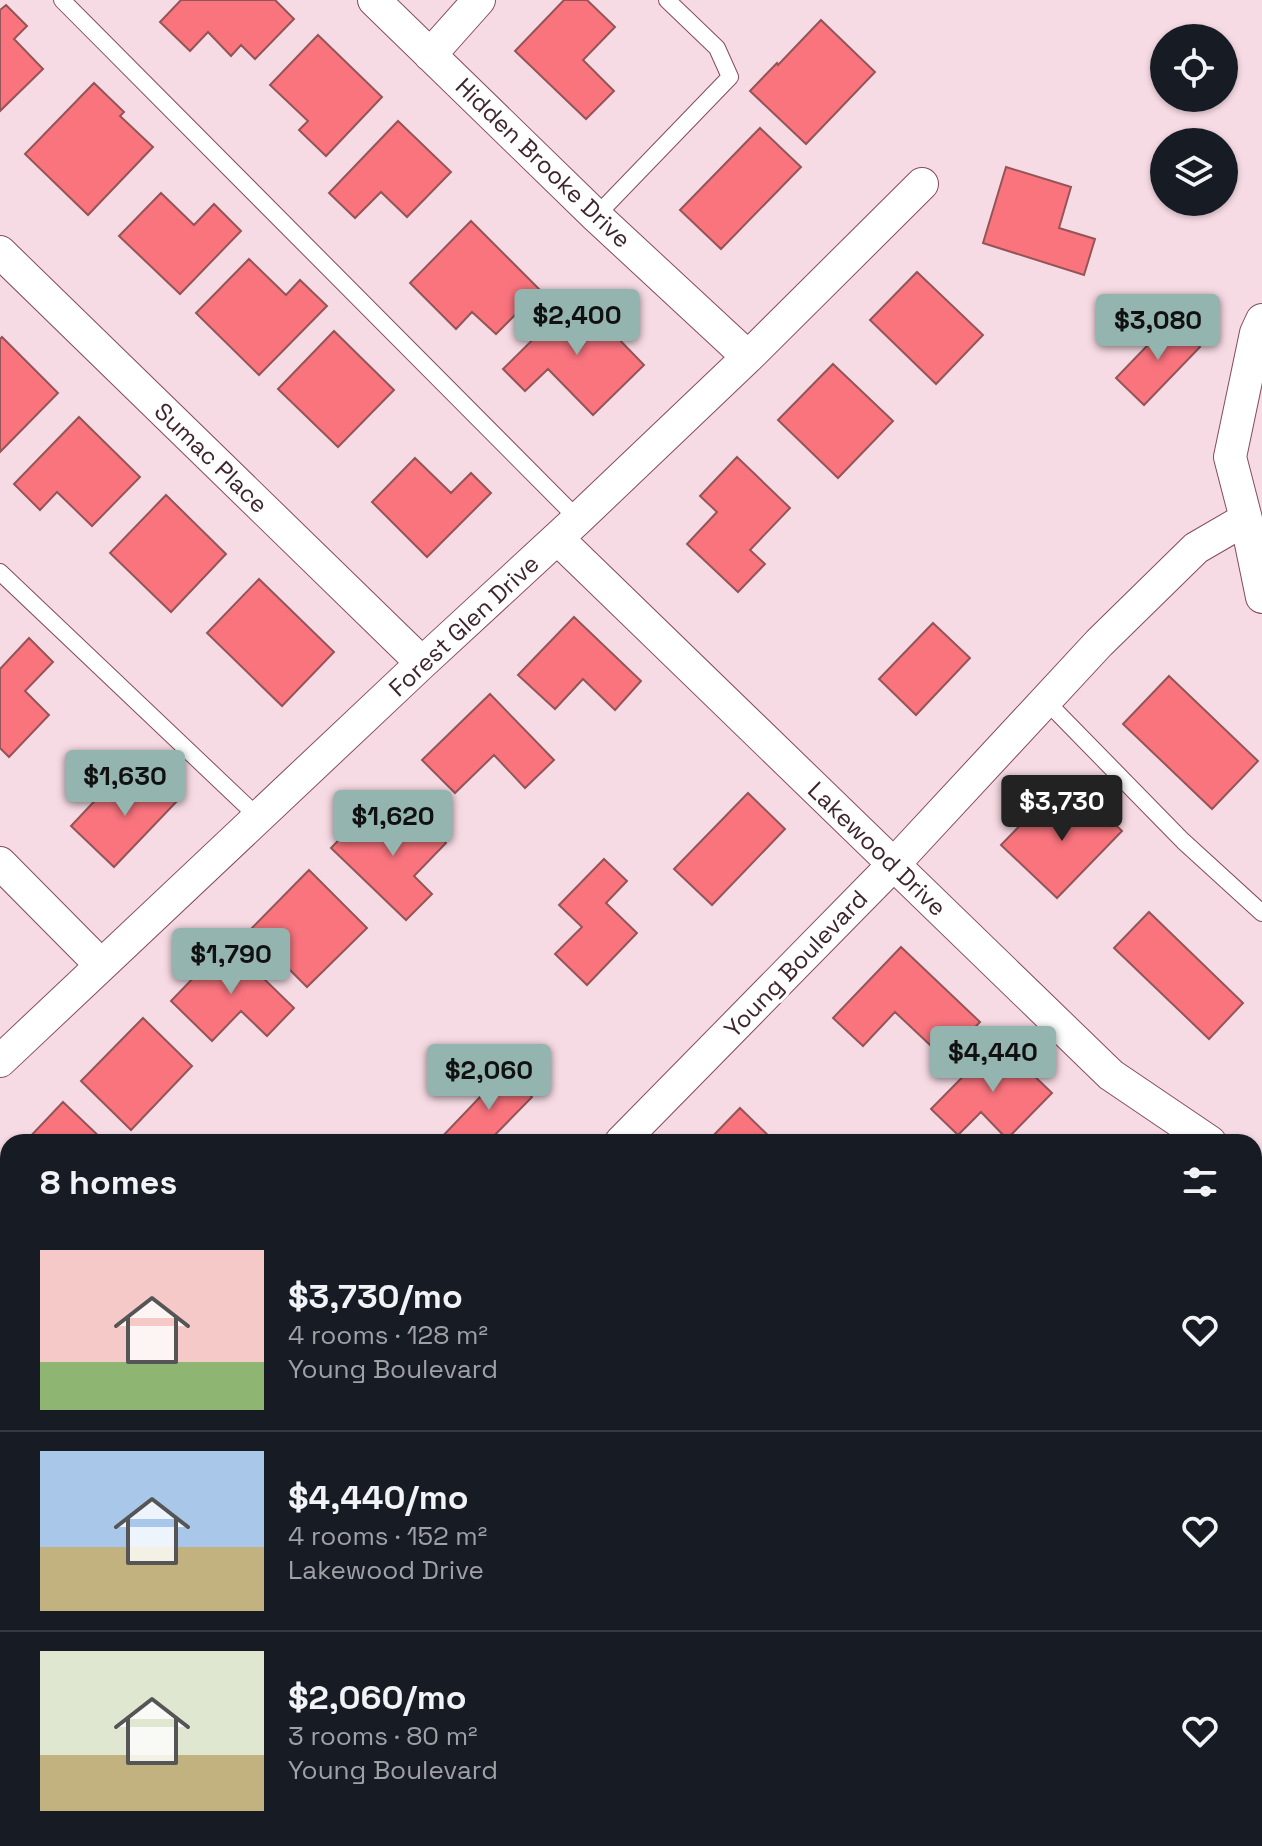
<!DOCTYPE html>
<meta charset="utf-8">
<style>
:root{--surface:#171b24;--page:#242831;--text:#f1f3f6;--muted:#9ea1a6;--line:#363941;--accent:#94b4b0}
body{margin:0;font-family:"Space Grotesk",sans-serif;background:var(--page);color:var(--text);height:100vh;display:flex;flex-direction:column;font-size:30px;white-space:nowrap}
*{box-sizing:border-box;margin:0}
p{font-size:26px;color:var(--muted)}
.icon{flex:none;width:44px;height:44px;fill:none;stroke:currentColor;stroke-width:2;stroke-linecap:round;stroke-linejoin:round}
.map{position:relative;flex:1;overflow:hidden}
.panel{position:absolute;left:0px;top:1134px;width:1262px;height:712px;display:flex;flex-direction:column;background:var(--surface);border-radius:24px 24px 0 0;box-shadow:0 2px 6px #0004}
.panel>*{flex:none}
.controls{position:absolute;left:1150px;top:24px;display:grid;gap:16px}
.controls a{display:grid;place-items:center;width:88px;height:88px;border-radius:50%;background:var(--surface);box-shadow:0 2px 6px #0004;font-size:40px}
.price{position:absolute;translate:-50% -68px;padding:0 18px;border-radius:8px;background:var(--accent);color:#111;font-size:26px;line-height:52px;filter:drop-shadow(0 2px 4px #0008)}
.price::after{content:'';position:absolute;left:50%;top:48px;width:24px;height:18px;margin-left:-12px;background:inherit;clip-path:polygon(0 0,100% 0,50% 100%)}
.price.current{background:#222;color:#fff}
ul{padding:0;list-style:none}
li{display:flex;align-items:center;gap:24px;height:200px;padding:0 40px}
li+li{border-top:2px solid var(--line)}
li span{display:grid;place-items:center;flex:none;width:224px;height:160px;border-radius:0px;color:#555}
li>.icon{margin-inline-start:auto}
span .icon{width:96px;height:96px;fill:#fffc;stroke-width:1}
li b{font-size:34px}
h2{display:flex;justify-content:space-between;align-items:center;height:96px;padding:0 40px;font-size:34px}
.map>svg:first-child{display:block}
.building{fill:#fa747e;stroke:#935558;stroke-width:2}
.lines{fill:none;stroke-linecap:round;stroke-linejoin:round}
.service-casing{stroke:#854b60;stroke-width:18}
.minor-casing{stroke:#854b60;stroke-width:34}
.service{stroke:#fff;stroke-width:16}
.minor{stroke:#fff;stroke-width:32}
.labels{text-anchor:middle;stroke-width:7;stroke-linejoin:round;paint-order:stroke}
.street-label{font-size:24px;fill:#3e252e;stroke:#fff}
</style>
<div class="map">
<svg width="1262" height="1846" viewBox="0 0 1262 1846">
<rect width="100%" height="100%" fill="#f7dbe4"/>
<path class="building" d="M 181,0 L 275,0 L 294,19 L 255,59 L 241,45 L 231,56 L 208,32 L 190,51 L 160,22 Z
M 564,0 L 587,0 L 615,27 L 583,60 L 614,91 L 586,119 L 515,51 Z
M 6,5 L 27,26 L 14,39 L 43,69 L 0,111 L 0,10 Z
M 821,20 L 875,72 L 806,144 L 750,91 L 777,63 L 778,65 Z
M 318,35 L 382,97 L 326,156 L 299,130 L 308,121 L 270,85 Z
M 94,83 L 124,112 L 120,116 L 153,147 L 88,215 L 25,154 Z
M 398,121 L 451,172 L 407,217 L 381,192 L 355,218 L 329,193 Z
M 760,128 L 801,167 L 721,249 L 680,210 Z
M 1006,167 L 1071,187 L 1059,228 L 1095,239 L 1084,275 L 983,243 Z
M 161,193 L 194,225 L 214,204 L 241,231 L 180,294 L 119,236 Z
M 471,221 L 540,290 L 496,334 L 472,312 L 456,329 L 410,283 Z
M 249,259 L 286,295 L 300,280 L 327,306 L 259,375 L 196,313 Z
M 917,272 L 983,335 L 936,384 L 870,320 Z
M 577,296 L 644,365 L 593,415 L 548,369 L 525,391 L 503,369 Z
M 1172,320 L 1200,347 L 1144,405 L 1116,378 Z
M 334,331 L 394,390 L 338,447 L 278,389 Z
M 2,337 L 58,393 L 0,452 L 0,339 Z
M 833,364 L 893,421 L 838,478 L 778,420 Z
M 79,417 L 140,477 L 92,526 L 57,492 L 40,510 L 14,484 Z
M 737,457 L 790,508 L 750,550 L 765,564 L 738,592 L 687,544 L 717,512 L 700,496 Z
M 415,458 L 451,493 L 471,473 L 491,493 L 427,557 L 372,502 Z
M 166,495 L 226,554 L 171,612 L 110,553 Z
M 259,579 L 334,652 L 282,706 L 207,633 Z
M 574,617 L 641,681 L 615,710 L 583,679 L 555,709 L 518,675 Z
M 933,623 L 970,658 L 916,715 L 879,679 Z
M 29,638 L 53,662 L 25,691 L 49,715 L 9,757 L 0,748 L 0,669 Z
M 1169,676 L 1258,761 L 1212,809 L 1123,724 Z
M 490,694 L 554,760 L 525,788 L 494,755 L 455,793 L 422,760 Z
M 150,771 L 179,799 L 114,867 L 71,826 L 105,790 L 119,804 Z
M 748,793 L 785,829 L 712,905 L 674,869 Z
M 1083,794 L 1122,831 L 1057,898 L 1001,845 L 1039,806 L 1056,822 Z
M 407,804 L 446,843 L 414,876 L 432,894 L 406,920 L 331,848 L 358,820 L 375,837 Z
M 604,859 L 627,881 L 606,903 L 637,933 L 587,985 L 555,954 L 582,927 L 559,905 Z
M 309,870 L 367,928 L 307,987 L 250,930 Z
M 1149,912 L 1243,1003 L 1209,1039 L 1114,948 Z
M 227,943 L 294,1008 L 267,1036 L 241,1011 L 212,1041 L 171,1001 Z
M 901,947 L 980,1022 L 945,1059 L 895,1012 L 863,1046 L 833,1018 Z
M 143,1018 L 192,1066 L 131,1130 L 81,1081 Z
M 998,1041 L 1052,1093 L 1007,1139 L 981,1112 L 958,1135 L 931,1109 Z
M 505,1071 L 532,1097 L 488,1142 L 437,1142 Z
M 63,1102 L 105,1142 L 25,1142 Z
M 740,1108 L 775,1142 L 707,1142 Z
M 0,1202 L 8,1209 L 8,1263 L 0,1255 Z
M 1254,1250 L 1262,1255 L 1262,1339 L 1254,1333 Z
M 6,1511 L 8,1513 L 8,1644 L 7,1646 L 0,1640 L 0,1517 Z
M 1262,1613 L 1262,1687 L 1254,1679 L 1254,1621 Z
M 55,1838 L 132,1838 L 124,1846 L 47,1846 Z
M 418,1838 L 507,1838 L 500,1846 L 414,1846 L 412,1844 Z
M 803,1838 L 897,1838 L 905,1846 L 795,1846 Z"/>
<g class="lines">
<defs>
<path id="service" d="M 62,0 L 578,519
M 596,216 L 730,77 L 717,48 L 667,0
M 0,572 L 258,817
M 1046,701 L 1183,841 L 1262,913
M 0,1447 L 8,1439"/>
<path id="minor" d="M 374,0 L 596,216 L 748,357
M 430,55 L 479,0
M 0,252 L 422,663
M 1262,320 L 1256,333 L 1230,457 L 1246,519 L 1262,597
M 558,539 L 1111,1075 L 1210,1142
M 0,863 L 101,965
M 0,1061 L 422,663 L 578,519 L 748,357 L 922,184
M 621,1142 L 893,865 L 1099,643 L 1196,548 L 1246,519
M 1254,1172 L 1262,1177
M 0,1788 L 8,1780
M 1254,1796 L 1262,1802"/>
</defs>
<use href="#service" class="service-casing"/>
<use href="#minor" class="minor-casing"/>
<use href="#service" class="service"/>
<use href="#minor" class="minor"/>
</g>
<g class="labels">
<g class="street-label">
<text transform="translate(543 163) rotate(44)" y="8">Hidden Brooke Drive</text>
<text transform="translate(211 458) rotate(44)" y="8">Sumac Place</text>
<text transform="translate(464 626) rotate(-43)" y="8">Forest Glen Drive</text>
<text transform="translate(877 849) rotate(44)" y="8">Lakewood Drive</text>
<text transform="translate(796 964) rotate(-46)" y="8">Young Boulevard</text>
</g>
</g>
</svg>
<div class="controls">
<a><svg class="icon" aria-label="locate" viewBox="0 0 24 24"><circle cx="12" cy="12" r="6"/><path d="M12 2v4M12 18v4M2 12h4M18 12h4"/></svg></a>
<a><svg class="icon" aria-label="layers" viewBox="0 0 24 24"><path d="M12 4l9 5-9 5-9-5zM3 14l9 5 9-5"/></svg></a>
</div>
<b class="price" style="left:577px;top:357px">$2,400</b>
<b class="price" style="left:1158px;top:362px">$3,080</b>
<b class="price" style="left:125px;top:818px">$1,630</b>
<b class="price current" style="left:1062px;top:843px">$3,730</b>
<b class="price" style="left:393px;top:858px">$1,620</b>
<b class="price" style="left:231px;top:996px">$1,790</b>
<b class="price" style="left:993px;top:1094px">$4,440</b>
<b class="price" style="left:489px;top:1112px">$2,060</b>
<section class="panel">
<h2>8 homes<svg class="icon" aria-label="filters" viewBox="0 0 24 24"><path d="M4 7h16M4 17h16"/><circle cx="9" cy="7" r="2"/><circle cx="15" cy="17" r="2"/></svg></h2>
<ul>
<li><span style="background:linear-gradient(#f6c9c9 70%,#8fb573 0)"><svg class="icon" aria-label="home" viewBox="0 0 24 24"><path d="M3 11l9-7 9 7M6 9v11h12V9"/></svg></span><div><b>$3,730/mo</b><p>4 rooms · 128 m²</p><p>Young Boulevard</p></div><svg class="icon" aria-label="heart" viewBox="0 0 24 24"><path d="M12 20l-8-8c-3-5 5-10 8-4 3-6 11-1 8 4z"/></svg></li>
<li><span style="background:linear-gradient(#a9c7e8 60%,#c2b280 0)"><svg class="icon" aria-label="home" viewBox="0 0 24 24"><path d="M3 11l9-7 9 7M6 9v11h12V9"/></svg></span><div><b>$4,440/mo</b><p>4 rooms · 152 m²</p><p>Lakewood Drive</p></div><svg class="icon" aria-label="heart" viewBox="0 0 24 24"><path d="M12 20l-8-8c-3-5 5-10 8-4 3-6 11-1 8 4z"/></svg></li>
<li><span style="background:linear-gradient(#dfe7d0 65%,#c2b280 0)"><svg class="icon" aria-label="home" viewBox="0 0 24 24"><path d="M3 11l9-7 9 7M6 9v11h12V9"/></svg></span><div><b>$2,060/mo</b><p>3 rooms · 80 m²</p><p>Young Boulevard</p></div><svg class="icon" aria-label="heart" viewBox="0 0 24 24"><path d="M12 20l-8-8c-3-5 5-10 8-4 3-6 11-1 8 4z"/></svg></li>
</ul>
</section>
</div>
